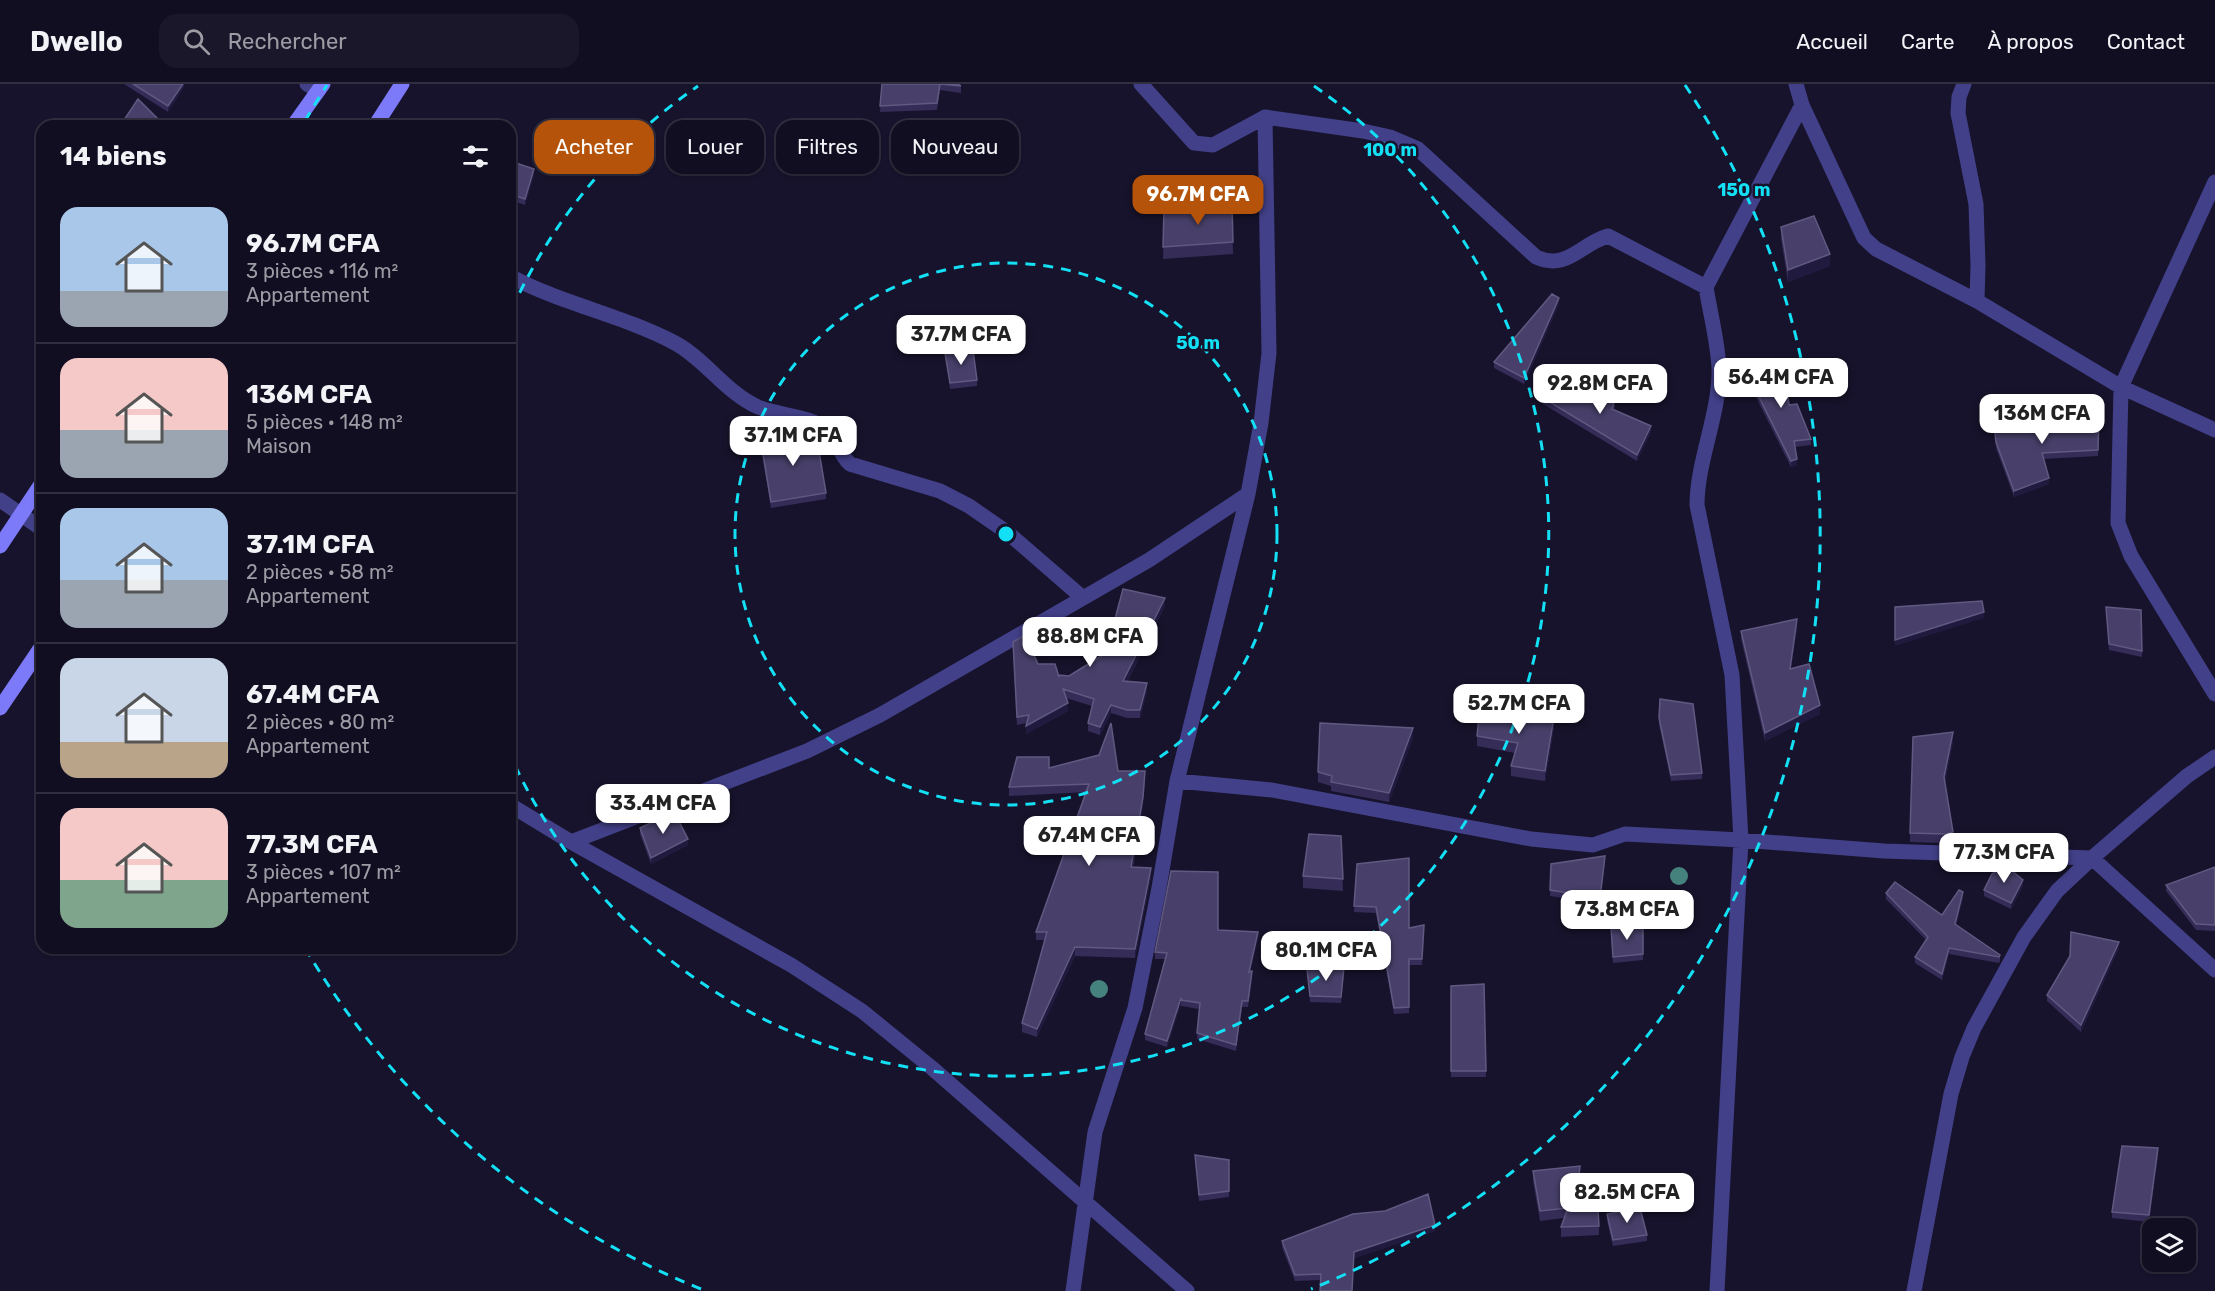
<!DOCTYPE html>
<html lang="fr">
<meta charset="utf-8">
<style>
:root{--surface:#110e21;--page:#1a172a;--text:#f1f3f6;--muted:#9c9ca5;--line:#302e3f;--accent:#b45309}
body{margin:0;font-family:Rubik,sans-serif;background:var(--page);color:var(--text);height:100vh;display:flex;flex-direction:column;font-size:22px;white-space:nowrap}
*{box-sizing:border-box;margin:0}
p{font-size:20px;color:var(--muted)}
.icon{flex:none;width:33px;height:33px;fill:none;stroke:currentColor;stroke-width:2;stroke-linecap:round;stroke-linejoin:round}
.map{position:relative;flex:1;overflow:hidden}
.sheet{position:absolute;left:36px;top:36px;width:480px;height:834px;display:flex;flex-direction:column;background:var(--surface);border-radius:18px;box-shadow:0 2px 4px #0004,0 0 0 2px var(--line)}
.sheet>*{flex:none}
.hud{position:absolute;left:534px;top:36px;width:570px;height:54px;display:flex;gap:12px}
.buttons{position:absolute;left:2142px;top:1134px;display:grid;gap:12px}
.buttons a{display:grid;place-items:center;width:54px;height:54px;border-radius:12px;background:var(--surface);box-shadow:0 2px 4px #0004,0 0 0 2px var(--line);font-size:30px}
.price{position:absolute;translate:-50% -51px;padding:0 14px;border-radius:12px;background:#fff;color:#222;font-size:20px;line-height:39px;filter:drop-shadow(0 2px 3px #0008)}
.price::after{content:'';position:absolute;left:50%;top:36px;width:18px;height:14px;margin-left:-9px;background:inherit;clip-path:polygon(0 0,100% 0,50% 100%)}
.price.current{background:var(--accent);color:#fff}
ul{padding:0;list-style:none}
li{display:flex;align-items:center;gap:18px;height:150px;padding:0 24px}
li+li{border-top:2px solid var(--line)}
li span{display:grid;place-items:center;flex:none;width:168px;height:120px;border-radius:18px;color:#555}
li>.icon{margin-inline-start:auto}
span .icon{width:72px;height:72px;fill:#fffc;stroke-width:1}
li b{font-size:26px}
h2{display:flex;justify-content:space-between;align-items:center;height:72px;padding:0 24px;font-size:26px}
.pill{padding:0 21px;border-radius:18px;background:var(--surface);box-shadow:0 2px 4px #0004,0 0 0 2px var(--line);font-size:21px;line-height:54px}
.pill.current{background:var(--accent);color:#fff}
header{display:flex;align-items:center;gap:36px;box-sizing:border-box;height:84px;padding:0 30px;background:var(--surface);border-bottom:2px solid var(--line)}
header strong{font-size:28px}
nav{display:flex;gap:33px;margin-inline-start:auto;font-size:21px}
.search{width:420px;height:54px;background:var(--page);display:flex;align-items:center;gap:15px;box-sizing:border-box;padding:0 21px;border-radius:18px;color:var(--muted);font-size:22px}
.map>svg:first-child{display:block}
.lines{fill:none;stroke-linecap:round;stroke-linejoin:round}
.street{stroke:#424088;stroke-width:15}
.secondary{stroke:#7c7af9;stroke-width:15}
.tree{fill:#46827d}
.wall{fill:#352c58}
.shaded-wall{fill:#211a3f}
.building{fill:#48406a;stroke:#605981;stroke-width:1.5}
.ring{fill:none;stroke:#13e0f5;stroke-width:3;stroke-dasharray:10 8}
.centre{fill:#13e0f5;stroke:#17132c;stroke-width:3}
.ring-label{font-size:18px;text-anchor:middle;font-weight:bold;fill:#13e0f5;stroke:#17132c;stroke-width:5;stroke-linejoin:round;paint-order:stroke}
</style>
<header>
<strong>Dwello</strong>
<div class="search"><svg class="icon" aria-label="search" viewBox="0 0 24 24"><circle cx="10" cy="10" r="6"/><path d="M15 15l6 6"/></svg>Rechercher</div>
<nav><a>Accueil</a><a>Carte</a><a>À propos</a><a>Contact</a></nav>
</header>
<div class="map">
<svg width="2215" height="1207" viewBox="0 0 2215 1207">
<rect width="100%" height="100%" fill="#17132c"/>
<g class="lines">
<path class="street" d="M 307,0 L 318,7
M 1141,0 L 1194,59 L 1213,61 L 1265,33 L 1363,47 L 1390,53 L 1418,65 L 1536,173 C 1567,187 1580,160 1608,152 L 1706,203 L 1802,21
M 1796,0 L 1802,21 L 1864,154 L 1876,165 L 1977,217 L 2121,303 L 2118,439 L 2131,472 L 2215,610
M 1964,0 L 1959,13 L 1958,29 L 1976,120 L 1978,181 L 1977,217
M 2215,98 L 2121,303 L 2215,346
M 510,192 C 562,220 622,231 675,259 C 705,275 726,309 758,323 C 776,331 812,332 827,346 C 837,356 840,371 850,380 L 940,407 L 969,422 L 1008,449 L 1083,514
M 1706,203 C 1710,229 1718,258 1719,285 C 1720,329 1697,377 1697,421 L 1732,591 L 1741,756 L 1717,1207
M 0,416 L 42,445
M 1177,697 L 1272,706 L 1531,755 L 1593,761 L 1625,750 L 1741,756 L 1884,767 L 2092,774 L 2215,886
M 510,721 L 571,758 L 791,881 L 862,927 L 932,984 L 1187,1207
M 571,758 L 807,667 L 880,631 L 1149,476 L 1248,410 L 1261,339 L 1269,269 L 1265,33
M 1073,1207 L 1095,1048 L 1135,924 L 1159,804 L 1177,697 L 1248,410
M 1914,1207 L 1951,1010 L 1962,973 L 1974,944 L 2024,853 L 2057,807 L 2092,774 L 2187,692 L 2215,673"/>
<path class="secondary" d="M 293,42 L 323,0
M 375,42 L 402,0
M 0,462 L 42,399
M 0,624 L 42,562"/>
</g>
<g class="tree">
<circle cx="1679" cy="792" r="9"/>
<circle cx="1099" cy="905" r="9"/>
</g>
<path class="wall" d="M 124,0 L 184,0 L 184,3 L 168,28 Z
M 882,0 L 958,0 L 961,2 L 961,9 L 940,6 L 937,26 L 880,28 Z
M 42,58 L 42,74 L 39,72 L 39,62 Z
M 510,77 L 534,91 L 525,121 L 510,116 Z
M 1232,121 L 1233,170 L 1163,175 L 1164,124 Z
M 1781,143 L 1830,182 L 1788,198 L 1781,155 Z
M 1559,220 L 1524,300 L 1494,284 L 1494,278 Z
M 945,269 L 977,296 L 977,302 L 950,305 Z
M 1754,287 L 1789,321 L 1811,355 L 1811,361 L 1795,363 L 1797,381 L 1791,383 L 1755,311 Z
M 1579,310 L 1615,321 L 1614,326 L 1651,348 L 1637,377 L 1543,320 L 1543,314 Z
M 2099,332 L 2098,372 L 2043,375 L 2049,400 L 2014,413 L 1996,364 L 1994,340 Z
M 760,352 L 819,368 L 826,409 L 826,415 L 771,424 L 760,358 Z
M 1165,522 L 1127,598 L 1147,607 L 1140,634 L 1127,634 L 1111,629 L 1100,651 L 1088,647 L 1088,639 L 1092,622 L 1066,614 L 1068,627 L 1026,650 L 1027,639 L 1017,641 L 1013,566 L 1059,593 L 1069,592 L 1106,569 Z
M 2106,523 L 2142,567 L 2142,573 L 2109,566 Z
M 1797,544 L 1791,584 L 1820,630 L 1765,657 L 1741,555 L 1741,547 Z
M 1660,615 L 1702,689 L 1702,695 L 1671,697 L 1659,640 Z
M 1554,643 L 1545,697 L 1511,692 L 1511,682 L 1515,669 L 1477,662 L 1477,652 Z
M 1413,654 L 1389,718 L 1331,707 L 1331,702 L 1318,698 L 1318,688 Z
M 1953,658 L 1945,698 L 1953,758 L 1946,759 L 1910,758 L 1910,749 Z
M 1049,684 L 1118,687 L 1145,696 L 1143,721 L 1133,784 L 1151,792 L 1135,874 L 1075,872 L 1037,953 L 1022,948 L 1022,939 L 1045,856 L 1036,856 L 1036,848 L 1086,708 L 1009,712 L 1009,703 Z
M 640,744 L 688,761 L 651,780 L 640,750 Z
M 1341,752 L 1343,807 L 1303,804 L 1303,792 Z
M 1605,778 L 1600,820 L 1550,812 L 1551,780 Z
M 1357,780 L 1409,844 L 1424,847 L 1422,881 L 1409,881 L 1409,929 L 1394,930 L 1385,879 L 1332,877 L 1331,862 L 1380,851 L 1376,829 L 1354,828 Z
M 2215,783 L 2215,847 L 2196,846 L 2166,807 L 2166,801 Z
M 2023,802 L 2011,825 L 1984,812 L 1984,806 Z
M 1886,809 L 1942,831 L 1963,814 L 1956,841 L 2000,871 L 2000,877 L 1999,879 L 1949,870 L 1942,896 L 1915,879 L 1915,873 L 1926,856 L 1886,815 Z
M 1643,842 L 1643,876 L 1613,879 L 1611,849 Z
M 1218,846 L 1258,854 L 1250,887 L 1252,893 L 1248,923 L 1242,923 L 1236,967 L 1197,955 L 1199,925 L 1181,922 L 1181,920 L 1167,963 L 1145,956 L 1145,950 L 1165,875 L 1155,875 L 1155,868 Z
M 2119,864 L 2081,948 L 2047,917 L 2047,911 Z
M 1307,885 L 1344,889 L 1341,919 L 1310,918 Z
M 1484,900 L 1486,993 L 1451,993 L 1451,902 Z
M 2158,1070 L 2149,1138 L 2112,1134 L 2112,1128 Z
M 1195,1071 L 1229,1076 L 1229,1113 L 1199,1117 Z
M 1533,1087 L 1580,1091 L 1578,1111 L 1599,1142 L 1599,1151 L 1561,1153 L 1561,1143 L 1564,1134 L 1540,1137 L 1533,1097 Z
M 1607,1130 L 1647,1151 L 1647,1157 L 1613,1162 L 1607,1136 Z
M 1435,1147 L 1354,1174 L 1321,1196 L 1295,1197 L 1282,1163 L 1282,1157 Z"/>
<path class="shaded-wall" d="M 183,0 L 184,0 L 184,3 L 168,28 L 168,22 Z
M 534,85 L 534,91 L 525,121 L 525,115 Z
M 1830,170 L 1830,182 L 1788,198 L 1788,186 Z
M 1559,214 L 1559,220 L 1524,300 L 1524,294 Z
M 1651,342 L 1651,348 L 1637,377 L 1637,371 Z
M 1797,375 L 1797,381 L 1791,383 L 1791,377 Z
M 2049,394 L 2049,400 L 2014,413 L 2014,407 Z
M 1165,514 L 1165,522 L 1123,605 L 1123,597 Z
M 1984,528 L 1984,534 L 1895,562 L 1895,556 Z
M 1797,535 L 1797,544 L 1790,593 L 1790,585 Z
M 1147,599 L 1147,607 L 1140,634 L 1140,626 Z
M 1068,619 L 1068,627 L 1026,650 L 1026,642 Z
M 1111,621 L 1111,629 L 1100,651 L 1100,643 Z
M 1820,621 L 1820,630 L 1765,657 L 1765,649 Z
M 1554,633 L 1554,643 L 1545,697 L 1545,687 Z
M 1413,644 L 1413,654 L 1389,718 L 1389,709 Z
M 1953,648 L 1953,658 L 1944,702 L 1944,693 Z
M 1145,687 L 1143,721 L 1131,792 L 1131,783 Z
M 1953,748 L 1953,758 L 1946,759 L 1946,750 Z
M 688,755 L 688,761 L 651,780 L 651,774 Z
M 1605,772 L 1605,778 L 1600,820 L 1600,814 Z
M 1151,784 L 1151,792 L 1135,874 L 1135,865 Z
M 2023,796 L 2023,802 L 2011,825 L 2011,819 Z
M 1963,808 L 1963,814 L 1955,846 L 1955,840 Z
M 1258,848 L 1258,854 L 1249,894 L 1249,888 Z
M 2119,858 L 2119,864 L 2081,948 L 2081,941 Z
M 1075,863 L 1075,872 L 1037,953 L 1037,945 Z
M 1949,864 L 1949,870 L 1942,896 L 1942,890 Z
M 1252,887 L 1252,893 L 1248,923 L 1248,917 Z
M 1181,914 L 1181,920 L 1167,963 L 1167,957 Z
M 1242,917 L 1242,923 L 1236,967 L 1236,961 Z
M 2158,1064 L 2158,1070 L 2149,1138 L 2149,1131 Z
M 1435,1141 L 1435,1147 L 1354,1174 L 1354,1168 Z"/>
<path class="building" d="M 133,0 L 183,0 L 168,22 Z
M 882,0 L 958,0 L 961,2 L 940,0 L 937,19 L 880,22 Z
M 138,15 L 165,42 L 120,42 Z
M 41,58 L 42,58 L 42,64 L 39,62 Z
M 510,77 L 534,85 L 525,115 L 510,110 Z
M 1232,121 L 1233,158 L 1163,163 L 1164,124 Z
M 1814,132 L 1830,170 L 1788,186 L 1781,143 Z
M 1552,210 L 1559,214 L 1524,294 L 1494,278 Z
M 973,266 L 977,296 L 950,299 L 945,269 Z
M 1784,284 L 1789,321 L 1797,320 L 1811,355 L 1794,357 L 1797,375 L 1791,377 L 1755,305 L 1754,287 Z
M 1551,298 L 1579,310 L 1585,300 L 1615,315 L 1612,325 L 1651,342 L 1637,371 L 1543,314 Z
M 2099,332 L 2098,366 L 2042,369 L 2049,394 L 2014,407 L 1996,358 L 1994,340 Z
M 760,352 L 819,354 L 819,367 L 826,409 L 771,418 Z
M 1123,505 L 1165,514 L 1123,597 L 1147,599 L 1140,626 L 1127,626 L 1111,621 L 1100,643 L 1088,639 L 1094,615 L 1063,605 L 1068,619 L 1026,642 L 1029,631 L 1017,633 L 1013,558 L 1025,551 L 1038,580 L 1055,580 L 1059,593 L 1059,591 L 1069,592 L 1106,569 Z
M 1982,517 L 1984,528 L 1895,556 L 1895,523 Z
M 2106,523 L 2141,526 L 2142,567 L 2109,560 Z
M 1797,535 L 1790,585 L 1809,580 L 1820,621 L 1765,649 L 1741,547 Z
M 1660,615 L 1693,620 L 1702,689 L 1671,691 L 1659,634 Z
M 1480,623 L 1554,633 L 1545,687 L 1511,682 L 1518,659 L 1477,652 Z
M 1111,639 L 1118,687 L 1145,687 L 1143,713 L 1131,783 L 1151,784 L 1135,865 L 1075,863 L 1037,945 L 1022,939 L 1047,848 L 1036,848 L 1089,700 L 1009,703 L 1017,673 L 1049,673 L 1049,684 L 1099,671 Z
M 1320,639 L 1413,644 L 1389,709 L 1331,698 L 1332,692 L 1318,688 Z
M 1953,648 L 1944,693 L 1953,748 L 1946,750 L 1910,749 L 1913,653 Z
M 674,728 L 688,755 L 651,774 L 640,744 Z
M 1309,750 L 1341,752 L 1343,795 L 1303,792 Z
M 1605,772 L 1600,814 L 1550,806 L 1551,780 Z
M 1409,774 L 1409,844 L 1424,841 L 1422,875 L 1409,875 L 1409,923 L 1394,924 L 1385,873 L 1332,871 L 1331,862 L 1381,851 L 1376,823 L 1354,822 L 1357,780 Z
M 2005,781 L 2023,796 L 2011,819 L 1984,806 L 1992,790 Z
M 2215,783 L 2215,841 L 2196,840 L 2166,801 Z
M 1171,787 L 1218,788 L 1218,846 L 1258,848 L 1249,888 L 1252,887 L 1248,917 L 1242,917 L 1236,961 L 1197,949 L 1200,919 L 1181,916 L 1181,914 L 1167,957 L 1145,950 L 1167,869 L 1155,868 Z
M 1895,798 L 1942,831 L 1959,806 L 1963,808 L 1955,840 L 2000,871 L 1999,873 L 1949,864 L 1942,890 L 1915,873 L 1928,853 L 1886,809 Z
M 1643,842 L 1643,870 L 1613,873 L 1611,843 Z
M 2071,848 L 2119,858 L 2081,941 L 2047,911 L 2070,872 Z
M 1344,883 L 1341,913 L 1310,912 L 1307,885 Z
M 1484,900 L 1486,987 L 1451,987 L 1451,902 Z
M 2122,1062 L 2158,1064 L 2149,1131 L 2112,1128 Z
M 1195,1071 L 1229,1076 L 1229,1107 L 1199,1111 Z
M 1580,1082 L 1577,1111 L 1597,1112 L 1599,1142 L 1561,1143 L 1568,1124 L 1540,1127 L 1533,1087 Z
M 1428,1110 L 1435,1141 L 1354,1168 L 1352,1207 L 1320,1207 L 1321,1190 L 1295,1191 L 1282,1157 L 1353,1130 L 1385,1127 Z
M 1640,1124 L 1647,1151 L 1613,1156 L 1607,1130 Z"/>
<g class="ring">
<circle cx="1006" cy="450" r="271"/>
<path d="M512 225A543 543 0 0 1 698 2M1314 2A543 543 0 1 1 512 675"/>
<path d="M701 1205A814 814 0 0 1 308 869M305 37A814 814 0 0 1 327 1M1685 1A814 814 0 0 1 1311 1205"/>
</g>
<circle cx="1006" cy="450" r="9" class="centre"/>
<g class="ring-label">
<text x="1390" y="72">100 m</text>
<text x="1744" y="112">150 m</text>
<text x="1198" y="265">50 m</text>
</g>
</svg>
<div class="buttons">
<a><svg class="icon" aria-label="layers" viewBox="0 0 24 24"><path d="M12 4l9 5-9 5-9-5zM3 14l9 5 9-5"/></svg></a>
</div>
<b class="price current" style="left:1198px;top:142px">96.7M CFA</b>
<b class="price" style="left:961px;top:282px">37.7M CFA</b>
<b class="price" style="left:1781px;top:325px">56.4M CFA</b>
<b class="price" style="left:1600px;top:331px">92.8M CFA</b>
<b class="price" style="left:2042px;top:361px">136M CFA</b>
<b class="price" style="left:793px;top:383px">37.1M CFA</b>
<b class="price" style="left:1090px;top:584px">88.8M CFA</b>
<b class="price" style="left:1519px;top:651px">52.7M CFA</b>
<b class="price" style="left:663px;top:751px">33.4M CFA</b>
<b class="price" style="left:1089px;top:783px">67.4M CFA</b>
<b class="price" style="left:2004px;top:800px">77.3M CFA</b>
<b class="price" style="left:1627px;top:857px">73.8M CFA</b>
<b class="price" style="left:1326px;top:898px">80.1M CFA</b>
<b class="price" style="left:1627px;top:1140px">82.5M CFA</b>
<div class="hud">
<a class="pill current">Acheter</a>
<a class="pill">Louer</a>
<a class="pill">Filtres</a>
<a class="pill">Nouveau</a>
</div>
<section class="sheet">
<h2>14 biens<svg class="icon" aria-label="filters" viewBox="0 0 24 24"><path d="M4 7h16M4 17h16"/><circle cx="9" cy="7" r="2"/><circle cx="15" cy="17" r="2"/></svg></h2>
<ul>
<li><span style="background:linear-gradient(#a9c7e8 70%,#9aa5b1 0)"><svg class="icon" aria-label="home" viewBox="0 0 24 24"><path d="M3 11l9-7 9 7M6 9v11h12V9"/></svg></span><div><b>96.7M CFA</b><p>3 pièces · 116 m²</p><p>Appartement</p></div></li>
<li><span style="background:linear-gradient(#f6c9c9 60%,#9aa5b1 0)"><svg class="icon" aria-label="home" viewBox="0 0 24 24"><path d="M3 11l9-7 9 7M6 9v11h12V9"/></svg></span><div><b>136M CFA</b><p>5 pièces · 148 m²</p><p>Maison</p></div></li>
<li><span style="background:linear-gradient(#a9c7e8 60%,#9aa5b1 0)"><svg class="icon" aria-label="home" viewBox="0 0 24 24"><path d="M3 11l9-7 9 7M6 9v11h12V9"/></svg></span><div><b>37.1M CFA</b><p>2 pièces · 58 m²</p><p>Appartement</p></div></li>
<li><span style="background:linear-gradient(#c9d6e8 70%,#b9a48a 0)"><svg class="icon" aria-label="home" viewBox="0 0 24 24"><path d="M3 11l9-7 9 7M6 9v11h12V9"/></svg></span><div><b>67.4M CFA</b><p>2 pièces · 80 m²</p><p>Appartement</p></div></li>
<li><span style="background:linear-gradient(#f6c9c9 60%,#7fa58c 0)"><svg class="icon" aria-label="home" viewBox="0 0 24 24"><path d="M3 11l9-7 9 7M6 9v11h12V9"/></svg></span><div><b>77.3M CFA</b><p>3 pièces · 107 m²</p><p>Appartement</p></div></li>
</ul>
</section>
</div>
